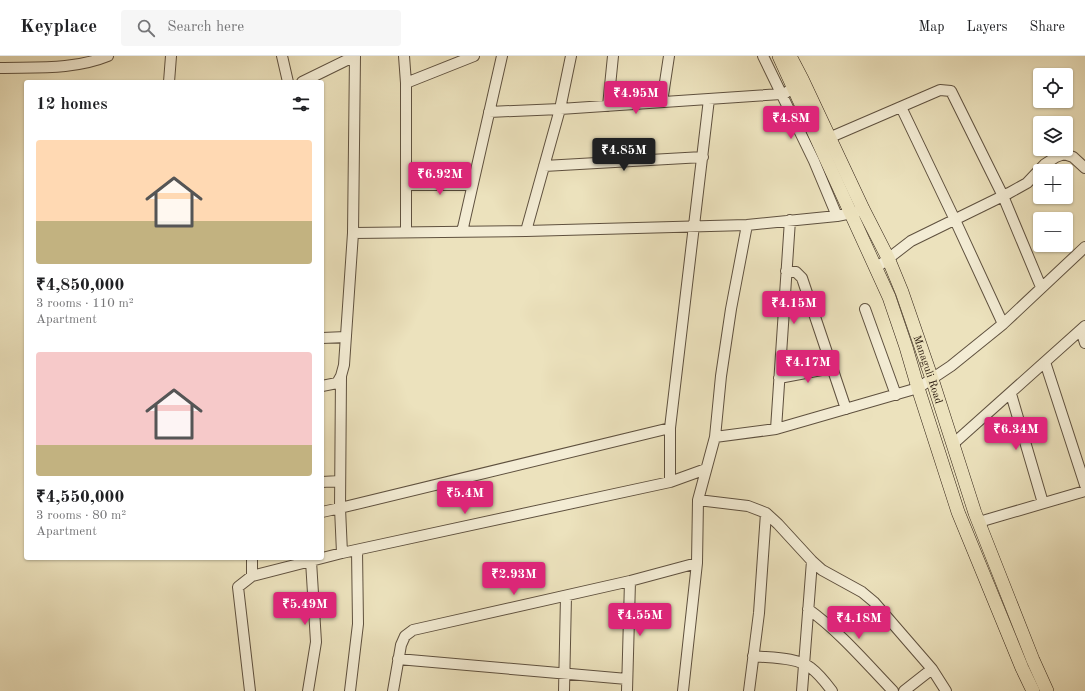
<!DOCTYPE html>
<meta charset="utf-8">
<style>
:root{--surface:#fff;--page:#f6f6f6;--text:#202124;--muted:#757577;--line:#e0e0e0;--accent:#db2777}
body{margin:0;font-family:"Old Standard TT",serif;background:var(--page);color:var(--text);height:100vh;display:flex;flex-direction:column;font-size:15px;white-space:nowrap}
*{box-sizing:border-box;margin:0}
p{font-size:13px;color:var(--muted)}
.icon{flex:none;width:22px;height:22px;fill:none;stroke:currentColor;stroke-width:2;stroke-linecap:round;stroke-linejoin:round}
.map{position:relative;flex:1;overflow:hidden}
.sheet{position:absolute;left:24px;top:24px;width:300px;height:480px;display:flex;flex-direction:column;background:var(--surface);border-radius:4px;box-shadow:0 1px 3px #0004}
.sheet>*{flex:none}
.fabs{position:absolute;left:1033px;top:12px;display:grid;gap:8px}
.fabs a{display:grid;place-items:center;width:40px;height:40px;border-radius:4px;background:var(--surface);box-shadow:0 1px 3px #0004;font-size:20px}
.price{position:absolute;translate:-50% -34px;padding:0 9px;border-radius:4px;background:var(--accent);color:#fff;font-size:13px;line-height:26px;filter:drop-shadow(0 1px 2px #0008)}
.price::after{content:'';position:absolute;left:50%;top:24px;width:12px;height:9px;margin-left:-6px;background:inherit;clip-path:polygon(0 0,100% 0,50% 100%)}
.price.active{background:#222;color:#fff}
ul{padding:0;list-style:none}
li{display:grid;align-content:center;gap:8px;height:212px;padding:0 12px}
li span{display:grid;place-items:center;height:124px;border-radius:4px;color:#555}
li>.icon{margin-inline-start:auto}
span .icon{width:72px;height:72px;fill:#fffc;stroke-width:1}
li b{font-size:17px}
h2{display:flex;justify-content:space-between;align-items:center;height:48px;padding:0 12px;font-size:17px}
header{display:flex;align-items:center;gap:24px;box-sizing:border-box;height:56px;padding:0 20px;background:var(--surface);border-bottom:1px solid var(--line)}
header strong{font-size:19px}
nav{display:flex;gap:22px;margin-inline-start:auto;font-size:14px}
.search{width:280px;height:36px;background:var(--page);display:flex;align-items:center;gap:10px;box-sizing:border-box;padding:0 14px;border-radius:4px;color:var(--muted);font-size:15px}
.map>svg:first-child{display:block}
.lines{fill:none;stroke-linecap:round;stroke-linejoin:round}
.minor-casing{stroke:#5f513f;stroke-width:12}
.major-casing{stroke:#302115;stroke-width:14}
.minor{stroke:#f3ecd4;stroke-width:10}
.major{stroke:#ece2bd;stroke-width:13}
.labels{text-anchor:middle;stroke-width:4;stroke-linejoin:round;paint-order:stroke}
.street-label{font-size:11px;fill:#302115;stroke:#f3ecd4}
</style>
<header>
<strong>Keyplace</strong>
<div class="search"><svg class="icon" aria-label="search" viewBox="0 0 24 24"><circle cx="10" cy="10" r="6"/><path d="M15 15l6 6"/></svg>Search here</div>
<nav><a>Map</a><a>Layers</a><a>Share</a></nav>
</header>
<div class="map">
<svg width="1085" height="635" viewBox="0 0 1085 635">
<rect width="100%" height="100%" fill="#ece2bd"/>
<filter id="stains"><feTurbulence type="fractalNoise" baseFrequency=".005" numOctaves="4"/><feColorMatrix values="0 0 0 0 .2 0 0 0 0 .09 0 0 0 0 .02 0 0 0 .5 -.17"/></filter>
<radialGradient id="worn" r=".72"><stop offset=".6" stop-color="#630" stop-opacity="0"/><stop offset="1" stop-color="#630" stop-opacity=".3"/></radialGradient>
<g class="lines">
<defs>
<path id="minor" d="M 282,0 L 288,26
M 404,0 L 406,27 L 406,176
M 763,0 L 814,105 L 837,160
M 0,12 C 36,11 74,14 108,0
M 169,26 L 171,0
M 302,26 L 355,0 L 353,177 L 526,175 L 747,169 L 837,160 L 857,156
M 406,27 L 474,0
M 662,46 L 669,0
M 608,50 L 613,0
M 901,51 L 955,164 L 1003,268
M 489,56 L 560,53 L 781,38 L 782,40 L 793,31
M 824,84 L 940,34 L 951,35 L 1003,140 L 1041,231
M 544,110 L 703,101
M 406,129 L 472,129
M 526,175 L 560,53 L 571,0
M 462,176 L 502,0
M 876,212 L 911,185 L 1009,137 L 1027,127 L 1045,108 L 1056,101 L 1064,98 L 1073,101 L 1085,112
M 786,215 L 796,216 L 802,222 L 846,353
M 865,253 L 896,339
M 1081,274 L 1085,287
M 322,282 L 346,281
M 1045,306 L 1085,429
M 779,322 L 832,312
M 322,330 L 337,327 L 341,320 L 344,309 L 353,177
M 1011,338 L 1043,447
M 776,373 L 790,164
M 715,381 L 776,373 L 918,332 L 951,310 L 1003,268 L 1085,191
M 953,388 L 1085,270
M 322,426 L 340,425
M 670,426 L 670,372 L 709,43
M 698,444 L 748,450 L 766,457 L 778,468 L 812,505 L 822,514 L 862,536 L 874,546 L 932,613 L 946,635
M 322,456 L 340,452 L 341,320
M 979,466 L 1085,435
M 342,497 L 340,452 L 670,372
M 252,502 L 252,520
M 808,553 C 840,576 866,607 893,635
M 753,600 C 770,602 797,601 811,612 C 819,618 826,627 832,635
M 398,603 L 627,623
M 250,635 L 238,531 L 252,520 L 342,497 L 670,426 L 706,413
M 308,635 L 316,586 L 311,505
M 350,635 L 358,568 L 357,494
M 393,635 L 401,589 L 405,580 L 413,574 L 630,525 L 697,507
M 564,635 L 566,540
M 627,635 L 630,525
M 683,635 L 697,507 L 698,444 L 715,381 L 721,320 L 731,253 L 747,169
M 749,635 L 759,557 L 766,457
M 802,635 L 812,505
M 904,635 L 932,613"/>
<g id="major">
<path d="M 779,0 L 889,241 L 906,291 L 918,332 L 958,456 L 1022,612 L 1033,635"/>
<path id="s1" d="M 790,0 L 802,23 L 863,153 L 888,202 L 902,236 L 932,323 L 975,457 L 1033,604 L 1047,635"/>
</g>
</defs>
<use href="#minor" class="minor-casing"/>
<use href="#major" class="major-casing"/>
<use href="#minor" class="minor"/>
<use href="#major" class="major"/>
</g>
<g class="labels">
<g class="street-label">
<text dy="4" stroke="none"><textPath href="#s1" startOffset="343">Managuli Road</textPath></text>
</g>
</g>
<rect width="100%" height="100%" filter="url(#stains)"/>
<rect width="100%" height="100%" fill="url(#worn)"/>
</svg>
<div class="fabs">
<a><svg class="icon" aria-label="locate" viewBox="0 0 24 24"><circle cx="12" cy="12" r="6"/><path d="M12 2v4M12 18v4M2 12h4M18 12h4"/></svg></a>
<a><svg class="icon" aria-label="layers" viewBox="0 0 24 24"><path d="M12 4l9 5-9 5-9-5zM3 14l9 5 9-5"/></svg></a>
<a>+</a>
<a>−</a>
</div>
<b class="price" style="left:636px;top:59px">₹4.95M</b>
<b class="price" style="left:791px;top:84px">₹4.8M</b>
<b class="price active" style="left:624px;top:116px">₹4.85M</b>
<b class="price" style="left:440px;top:140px">₹6.92M</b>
<b class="price" style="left:794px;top:269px">₹4.15M</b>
<b class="price" style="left:808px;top:328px">₹4.17M</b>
<b class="price" style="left:1016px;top:395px">₹6.34M</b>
<b class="price" style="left:465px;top:459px">₹5.4M</b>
<b class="price" style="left:514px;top:540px">₹2.93M</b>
<b class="price" style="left:305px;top:570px">₹5.49M</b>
<b class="price" style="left:640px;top:581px">₹4.55M</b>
<b class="price" style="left:859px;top:584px">₹4.18M</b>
<section class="sheet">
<h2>12 homes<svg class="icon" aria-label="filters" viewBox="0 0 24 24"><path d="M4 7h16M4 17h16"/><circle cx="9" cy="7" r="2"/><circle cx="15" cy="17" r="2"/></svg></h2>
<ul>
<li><span style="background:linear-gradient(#ffd9b3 65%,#c2b280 0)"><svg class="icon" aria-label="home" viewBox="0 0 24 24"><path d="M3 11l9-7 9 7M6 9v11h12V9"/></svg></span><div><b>₹4,850,000</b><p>3 rooms · 110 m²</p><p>Apartment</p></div></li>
<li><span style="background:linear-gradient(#f6c9c9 75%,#c2b280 0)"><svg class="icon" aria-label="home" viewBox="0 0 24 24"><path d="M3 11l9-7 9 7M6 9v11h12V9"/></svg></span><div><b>₹4,550,000</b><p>3 rooms · 80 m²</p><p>Apartment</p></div></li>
</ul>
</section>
</div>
